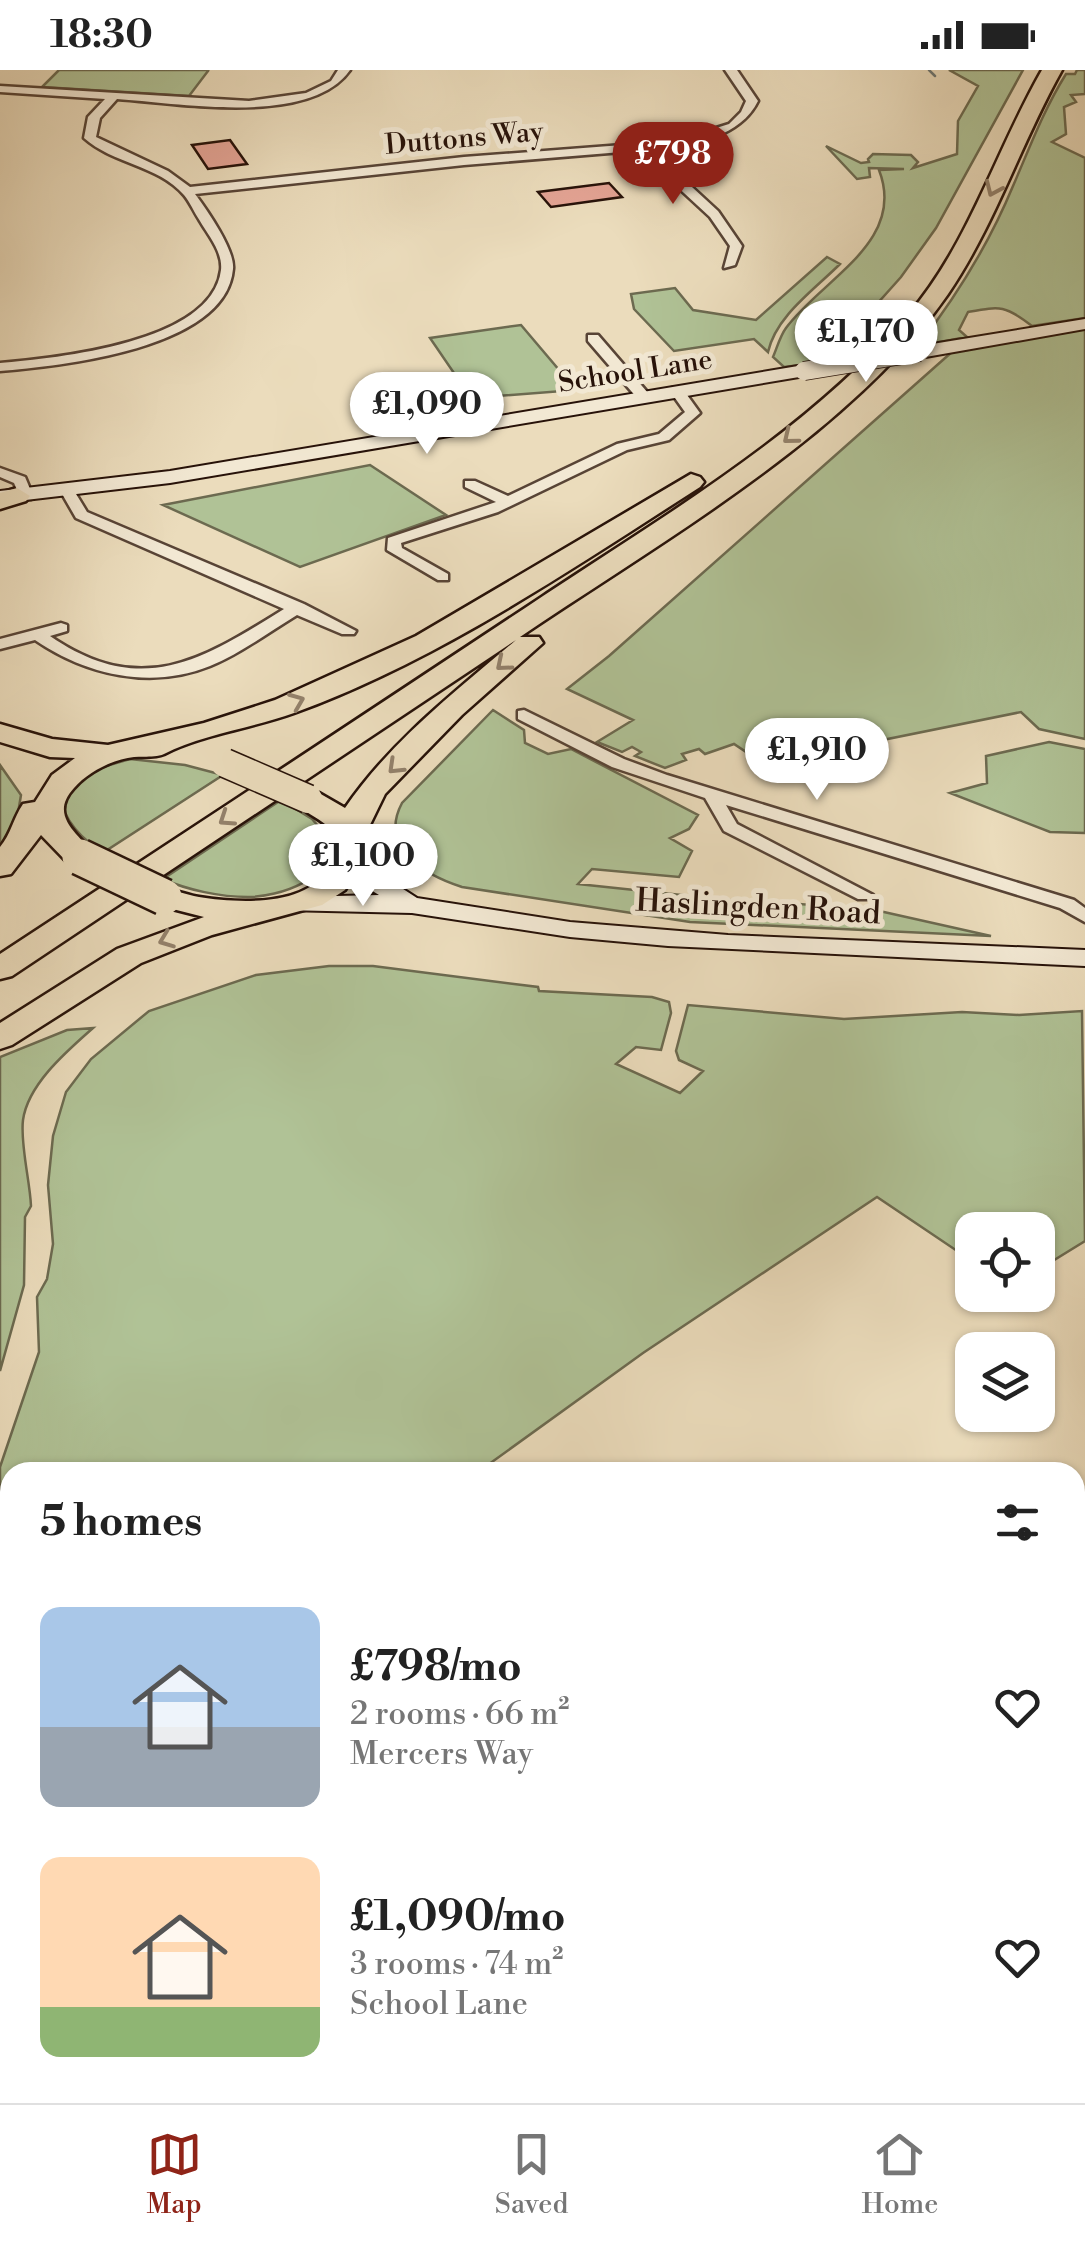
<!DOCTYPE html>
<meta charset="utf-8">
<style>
:root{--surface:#fff;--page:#f2f2f2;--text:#222;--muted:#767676;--line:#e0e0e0;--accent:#8f2418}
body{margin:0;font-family:"Libre Bodoni",serif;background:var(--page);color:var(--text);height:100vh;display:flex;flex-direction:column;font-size:38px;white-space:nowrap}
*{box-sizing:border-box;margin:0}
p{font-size:32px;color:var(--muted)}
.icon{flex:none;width:55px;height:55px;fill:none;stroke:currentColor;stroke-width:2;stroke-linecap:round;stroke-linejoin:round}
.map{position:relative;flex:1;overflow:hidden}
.panel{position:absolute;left:0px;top:1392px;width:1085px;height:642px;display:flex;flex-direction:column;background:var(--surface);border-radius:30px 30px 0 0;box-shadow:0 2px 8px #0004}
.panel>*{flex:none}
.tools{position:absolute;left:955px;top:1142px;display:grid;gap:20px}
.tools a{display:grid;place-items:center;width:100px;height:100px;border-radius:20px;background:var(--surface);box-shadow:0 2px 8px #0004;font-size:50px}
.price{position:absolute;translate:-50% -85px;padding:0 22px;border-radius:35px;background:#fff;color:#222;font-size:32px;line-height:65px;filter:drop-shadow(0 2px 5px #0008)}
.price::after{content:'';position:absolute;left:50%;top:60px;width:30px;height:22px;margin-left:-15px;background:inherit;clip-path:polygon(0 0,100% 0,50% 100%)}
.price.current{background:var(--accent);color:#fff}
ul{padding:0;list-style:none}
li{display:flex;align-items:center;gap:30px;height:250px;padding:0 40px}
li span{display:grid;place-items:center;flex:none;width:280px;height:200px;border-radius:20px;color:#555}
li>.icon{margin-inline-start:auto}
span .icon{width:120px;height:120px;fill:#fffc;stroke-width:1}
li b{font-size:42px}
h2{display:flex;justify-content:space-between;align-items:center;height:120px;padding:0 40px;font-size:42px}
.status{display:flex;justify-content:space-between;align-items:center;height:70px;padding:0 50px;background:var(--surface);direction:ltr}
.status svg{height:28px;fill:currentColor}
.menu{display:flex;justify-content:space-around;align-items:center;height:140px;border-top:2px solid var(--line);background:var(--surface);font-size:28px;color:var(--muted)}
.menu a{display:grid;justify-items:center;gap:5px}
.menu .current{color:var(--accent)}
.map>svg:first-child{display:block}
.green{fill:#b0c296;stroke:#6c6a50;stroke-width:2.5}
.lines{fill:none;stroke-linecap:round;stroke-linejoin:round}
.stream-far1{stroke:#6d7673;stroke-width:2.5}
.stream{stroke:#6d7673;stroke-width:6}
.building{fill:#e3a394;stroke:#271209;stroke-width:2.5}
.street-casing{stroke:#584436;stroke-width:5}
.secondary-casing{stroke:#271209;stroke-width:4}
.highway-casing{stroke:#271209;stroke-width:5}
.street{fill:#f2e8d3;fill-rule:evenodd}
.secondary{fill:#f2e8d3;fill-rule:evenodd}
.highway{fill:#ebdcbc;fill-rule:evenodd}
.secondary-bridge-casing{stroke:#271209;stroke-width:20;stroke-linecap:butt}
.highway-bridge-far1-casing{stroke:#271209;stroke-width:31;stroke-linecap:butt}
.highway-bridge-casing{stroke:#271209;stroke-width:40;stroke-linecap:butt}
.secondary-bridge{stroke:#f2e8d3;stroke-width:18}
.highway-bridge-far1{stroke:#ebdcbc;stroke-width:28}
.highway-bridge{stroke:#ebdcbc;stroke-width:35}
.oneway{stroke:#93816b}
.labels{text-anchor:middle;stroke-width:10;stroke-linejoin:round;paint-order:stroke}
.far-street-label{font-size:28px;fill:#271209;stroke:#f2e8d3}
.street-label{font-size:32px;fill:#271209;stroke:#f2e8d3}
</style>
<div class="status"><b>18:30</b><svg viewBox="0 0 49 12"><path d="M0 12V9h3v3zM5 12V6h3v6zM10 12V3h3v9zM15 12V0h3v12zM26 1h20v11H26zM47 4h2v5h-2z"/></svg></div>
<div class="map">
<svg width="1085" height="2033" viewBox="0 0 1085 2033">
<rect width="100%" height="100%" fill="#ebdcbc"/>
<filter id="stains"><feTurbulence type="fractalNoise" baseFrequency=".002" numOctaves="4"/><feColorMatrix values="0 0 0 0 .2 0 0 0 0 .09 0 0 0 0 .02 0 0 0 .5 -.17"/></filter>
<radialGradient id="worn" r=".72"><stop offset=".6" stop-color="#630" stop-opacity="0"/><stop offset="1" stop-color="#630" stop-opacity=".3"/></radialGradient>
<path class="green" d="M 59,0 L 206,0 L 208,1 L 189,26 L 42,17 Z
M 949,0 L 1023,0 L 936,158 L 901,207 L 825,292 L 784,297 L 773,287 C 777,278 780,266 786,258 C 822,209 907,172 879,100 L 904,99 L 869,98 L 870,107 L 857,109 L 826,76 L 861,93 L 869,92 L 868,89 L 873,84 L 911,85 L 918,92 L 913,98 L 957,84 L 958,51 L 978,16 Z
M 1077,0 L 1085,0 L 1085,24 L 1071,25 L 1076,32 L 1064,37 L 1066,64 L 1052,72 L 1085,88 L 1085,248 L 1032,256 C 1005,235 1001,236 968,242 L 959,260 L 967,267 L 918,276 C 956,227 989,174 1013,116 C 1030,77 1043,41 1066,4 L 1075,4 Z
M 827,187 L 840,194 C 814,220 776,246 768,282 L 754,269 L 674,281 L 634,239 L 631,224 L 675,218 L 693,240 L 756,250 Z
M 521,255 L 576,320 L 471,328 L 430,268 Z
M 1085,258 L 1085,669 L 1039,659 L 1021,642 L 764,694 L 734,674 L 705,684 L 699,679 L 682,684 L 686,690 L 665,698 L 635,686 L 641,682 L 632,677 L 622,682 L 597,672 L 633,650 L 567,619 L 609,586 L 953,281 Z
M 370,395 L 446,445 L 300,497 L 163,435 Z
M 493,640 L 524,660 L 525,673 L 548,684 L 571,679 L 698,745 L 689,759 L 670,768 L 692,781 L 679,807 L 592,799 L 578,814 L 785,836 L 787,833 L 875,840 L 991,866 L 690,852 L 462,817 C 425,805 378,778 402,733 Z
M 1049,672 L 1085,679 L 1085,763 L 1050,762 L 950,723 L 987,713 L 986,686 Z
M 130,689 L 185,695 L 223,705 L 104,782 C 84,772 61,749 62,726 L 96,699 Z
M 0,695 L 21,725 L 16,755 L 0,775 Z
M 281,730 L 312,749 L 330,770 C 336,809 278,827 248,827 C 221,827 187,820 163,809 Z
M 329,896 L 373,896 L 538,917 L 539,921 L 652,927 L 669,932 L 671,943 L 661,980 L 636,977 L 616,994 L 680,1023 L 703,1001 L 679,990 L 676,981 L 688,935 L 844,949 L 962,942 L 1019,945 L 1082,941 L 1085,1171 L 1038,1200 L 1038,1160 L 972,1160 L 972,1191 L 877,1127 L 643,1283 L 478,1402 L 10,1402 L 10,1646 L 0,1624 L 0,1397 L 39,1282 L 37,1227 L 47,1209 L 53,1174 L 48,1115 L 53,1066 L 66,1022 L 91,989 L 149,941 L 256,905 Z
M 93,958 C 67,981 28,1014 23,1050 C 20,1074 30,1111 31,1136 L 25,1147 L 24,1215 L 0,1301 L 0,987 L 67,960 Z
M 1085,1468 L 1085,2033 L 792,2033 L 786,2025 L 1075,2025 L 1075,1476 Z
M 0,1683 L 10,1709 L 10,2025 L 325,2025 L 336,2033 L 0,2033 Z
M 539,2025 L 734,2025 L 742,2033 L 557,2033 Z"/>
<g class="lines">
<path class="stream-far1" d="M 929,0 L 935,6"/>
<path class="stream" d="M 0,1818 L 10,1812"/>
</g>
<path class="building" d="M 230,70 L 247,94 L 208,99 L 192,75 Z
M 609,113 L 622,127 L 551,137 L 538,122 Z"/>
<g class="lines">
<defs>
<path id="street" d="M 338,0 L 350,0 C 310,57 179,33 117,29 L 100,48 L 96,67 L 168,101 L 190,117 L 464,87 L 675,71 L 729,54 L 741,42 L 746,31 L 725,0 L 737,0 L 758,31 C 741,66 694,76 657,79 L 667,94 L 718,141 L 742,176 L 735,195 L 724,198 L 730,176 L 710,147 L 658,99 L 646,80 L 464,95 L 195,124 C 207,140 235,180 233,199 C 226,279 61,296 0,301 L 0,293 C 57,288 212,273 221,200 C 223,182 208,165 200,151 C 194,142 190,132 184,125 C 158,95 113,94 84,68 L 88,47 L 105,29 L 0,22 L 0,16 L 249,31 L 306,23 L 331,11 Z
M 588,265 L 598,265 L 648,323 L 648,329 L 638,329 L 588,271 Z
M 672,318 L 682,318 L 700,343 L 669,370 L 627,380 L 498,442 L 401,473 L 402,478 L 448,504 L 448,510 L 438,510 L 387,480 L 388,468 L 496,432 L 465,417 L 465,411 L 475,411 L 508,426 L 617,374 L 659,364 L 685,342 L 670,321 Z
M 0,398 L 25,407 L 33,426 L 31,429 L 21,429 L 14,413 L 0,407 Z
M 68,418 L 73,419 L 87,442 L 304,534 L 356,561 L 354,564 L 342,564 L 297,545 C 269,562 241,583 210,596 C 151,620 86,605 35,570 L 0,579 L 0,569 L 61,553 L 67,555 L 67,561 L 50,566 C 142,629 202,590 284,539 L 76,448 L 61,422 Z
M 524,640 L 624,689 L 667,705 L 1074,830 L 1085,838 L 1085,852 L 1060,838 L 726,735 L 737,754 L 873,825 L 870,829 L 858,829 L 724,761 L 705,728 L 612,697 L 518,649 L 518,641 Z"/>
<path id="secondary" d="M 1085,249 L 1085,259 L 920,288 L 911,282 L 920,276 Z
M 804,295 L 811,297 L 811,305 L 170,413 L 0,433 L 0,421 L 170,401 Z
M 352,770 L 361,772 L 380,804 L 417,828 L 570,852 L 728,865 L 1085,880 L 1085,896 L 668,876 L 570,867 L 412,843 L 284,840 L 280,835 L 293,827 L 379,825 L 361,814 L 340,777 Z"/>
<path id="highway" d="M 1042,0 L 1062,0 C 1021,73 995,155 948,224 C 850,365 660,472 520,567 L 539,567 L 543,573 L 462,645 L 385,724 L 366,763 L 363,792 L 345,820 L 322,835 L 212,865 L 141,893 L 12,975 L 0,979 L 0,953 L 117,879 L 204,847 L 153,834 L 148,827 L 153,820 C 169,816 182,824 199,827 C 237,833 310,838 330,795 C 334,786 334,773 334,763 C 323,748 303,744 293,729 L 297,723 L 319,723 L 345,738 C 390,672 456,621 516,570 L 12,906 L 0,909 L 0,884 C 181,765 363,646 543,526 C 670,442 808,361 908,245 C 969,174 996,80 1042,0 Z
M 691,404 L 700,407 L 704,412 L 700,417 C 570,500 439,590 294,643 C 253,658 200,665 164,684 C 155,688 143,686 134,687 C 113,689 88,702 74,718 C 47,747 81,765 96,787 L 91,794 L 69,794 L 41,765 L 11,804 L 0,806 L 0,777 C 11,764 13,749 23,734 L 35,732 L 52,705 L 75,688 L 50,687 L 0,672 L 0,654 L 52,669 L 108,675 L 204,653 L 275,630 L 416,566 Z
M 17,418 L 30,426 L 26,431 L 0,439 L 0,423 Z"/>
</defs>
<use href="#street" class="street-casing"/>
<use href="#secondary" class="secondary-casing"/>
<use href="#highway" class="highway-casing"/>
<use href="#street" class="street"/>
<use href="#secondary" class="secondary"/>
<use href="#highway" class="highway"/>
<defs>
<path id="secondary-bridge" d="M 804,301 L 920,282"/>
<path id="highway-bridge-far1" d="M 225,693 L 308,729"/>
<path id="highway-bridge" d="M 80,787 L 164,827"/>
</defs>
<use href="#secondary-bridge" class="secondary-bridge-casing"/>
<use href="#highway-bridge-far1" class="highway-bridge-far1-casing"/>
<use href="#highway-bridge" class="highway-bridge-casing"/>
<use href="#secondary-bridge" class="secondary-bridge"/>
<use href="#highway-bridge-far1" class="highway-bridge-far1"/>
<use href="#highway-bridge" class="highway-bridge"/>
</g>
<defs><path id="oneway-chevron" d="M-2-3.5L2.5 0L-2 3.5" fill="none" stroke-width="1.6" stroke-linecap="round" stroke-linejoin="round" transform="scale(2.5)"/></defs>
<g class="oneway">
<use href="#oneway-chevron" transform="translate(993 119) rotate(114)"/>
<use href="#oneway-chevron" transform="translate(790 367) rotate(141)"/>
<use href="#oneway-chevron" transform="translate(503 594) rotate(140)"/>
<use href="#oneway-chevron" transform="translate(297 631) rotate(-22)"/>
<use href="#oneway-chevron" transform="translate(395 697) rotate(136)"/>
<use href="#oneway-chevron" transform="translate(226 749) rotate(146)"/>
<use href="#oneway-chevron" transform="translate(166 870) rotate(159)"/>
</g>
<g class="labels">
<g class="far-street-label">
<text transform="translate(464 67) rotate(-5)" y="10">Duttons Way</text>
<text transform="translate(635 300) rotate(-9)" y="10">School Lane</text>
</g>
<g class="street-label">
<text transform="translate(758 836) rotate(3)" y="11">Haslingden Road</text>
</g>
</g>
<rect width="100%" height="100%" filter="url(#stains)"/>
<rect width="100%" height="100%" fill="url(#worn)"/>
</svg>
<div class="tools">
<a><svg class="icon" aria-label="locate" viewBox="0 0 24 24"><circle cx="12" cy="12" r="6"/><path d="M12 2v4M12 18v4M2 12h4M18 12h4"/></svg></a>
<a><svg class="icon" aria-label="layers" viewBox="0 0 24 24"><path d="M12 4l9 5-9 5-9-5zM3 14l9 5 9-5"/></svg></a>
</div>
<b class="price current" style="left:673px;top:137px">£798</b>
<b class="price" style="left:866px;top:315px">£1,170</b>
<b class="price" style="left:427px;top:387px">£1,090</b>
<b class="price" style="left:817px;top:733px">£1,910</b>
<b class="price" style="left:363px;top:839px">£1,100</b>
<section class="panel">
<h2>5 homes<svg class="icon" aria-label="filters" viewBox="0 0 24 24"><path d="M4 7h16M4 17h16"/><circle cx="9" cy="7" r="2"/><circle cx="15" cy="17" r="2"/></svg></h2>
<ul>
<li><span style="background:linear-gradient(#a9c7e8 60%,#9aa5b1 0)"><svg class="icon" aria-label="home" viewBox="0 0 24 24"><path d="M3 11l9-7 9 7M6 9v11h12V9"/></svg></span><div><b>£798/mo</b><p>2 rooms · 66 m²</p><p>Mercers Way</p></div><svg class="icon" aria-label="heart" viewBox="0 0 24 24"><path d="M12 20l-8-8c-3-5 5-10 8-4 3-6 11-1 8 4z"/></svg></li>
<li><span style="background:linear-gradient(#ffd9b3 75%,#8fb573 0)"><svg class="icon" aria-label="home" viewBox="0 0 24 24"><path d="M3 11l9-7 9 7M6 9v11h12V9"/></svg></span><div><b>£1,090/mo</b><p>3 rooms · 74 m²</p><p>School Lane</p></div><svg class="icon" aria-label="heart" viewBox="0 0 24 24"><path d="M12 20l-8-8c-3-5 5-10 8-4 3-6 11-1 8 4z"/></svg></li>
</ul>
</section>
</div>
<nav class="menu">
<a class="current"><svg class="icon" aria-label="map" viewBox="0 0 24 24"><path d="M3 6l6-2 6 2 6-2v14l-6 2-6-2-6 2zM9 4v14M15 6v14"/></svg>Map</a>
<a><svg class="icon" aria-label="saved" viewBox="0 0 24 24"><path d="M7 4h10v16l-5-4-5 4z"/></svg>Saved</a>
<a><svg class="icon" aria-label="home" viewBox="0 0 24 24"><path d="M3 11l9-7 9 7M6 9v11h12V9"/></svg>Home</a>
</nav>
